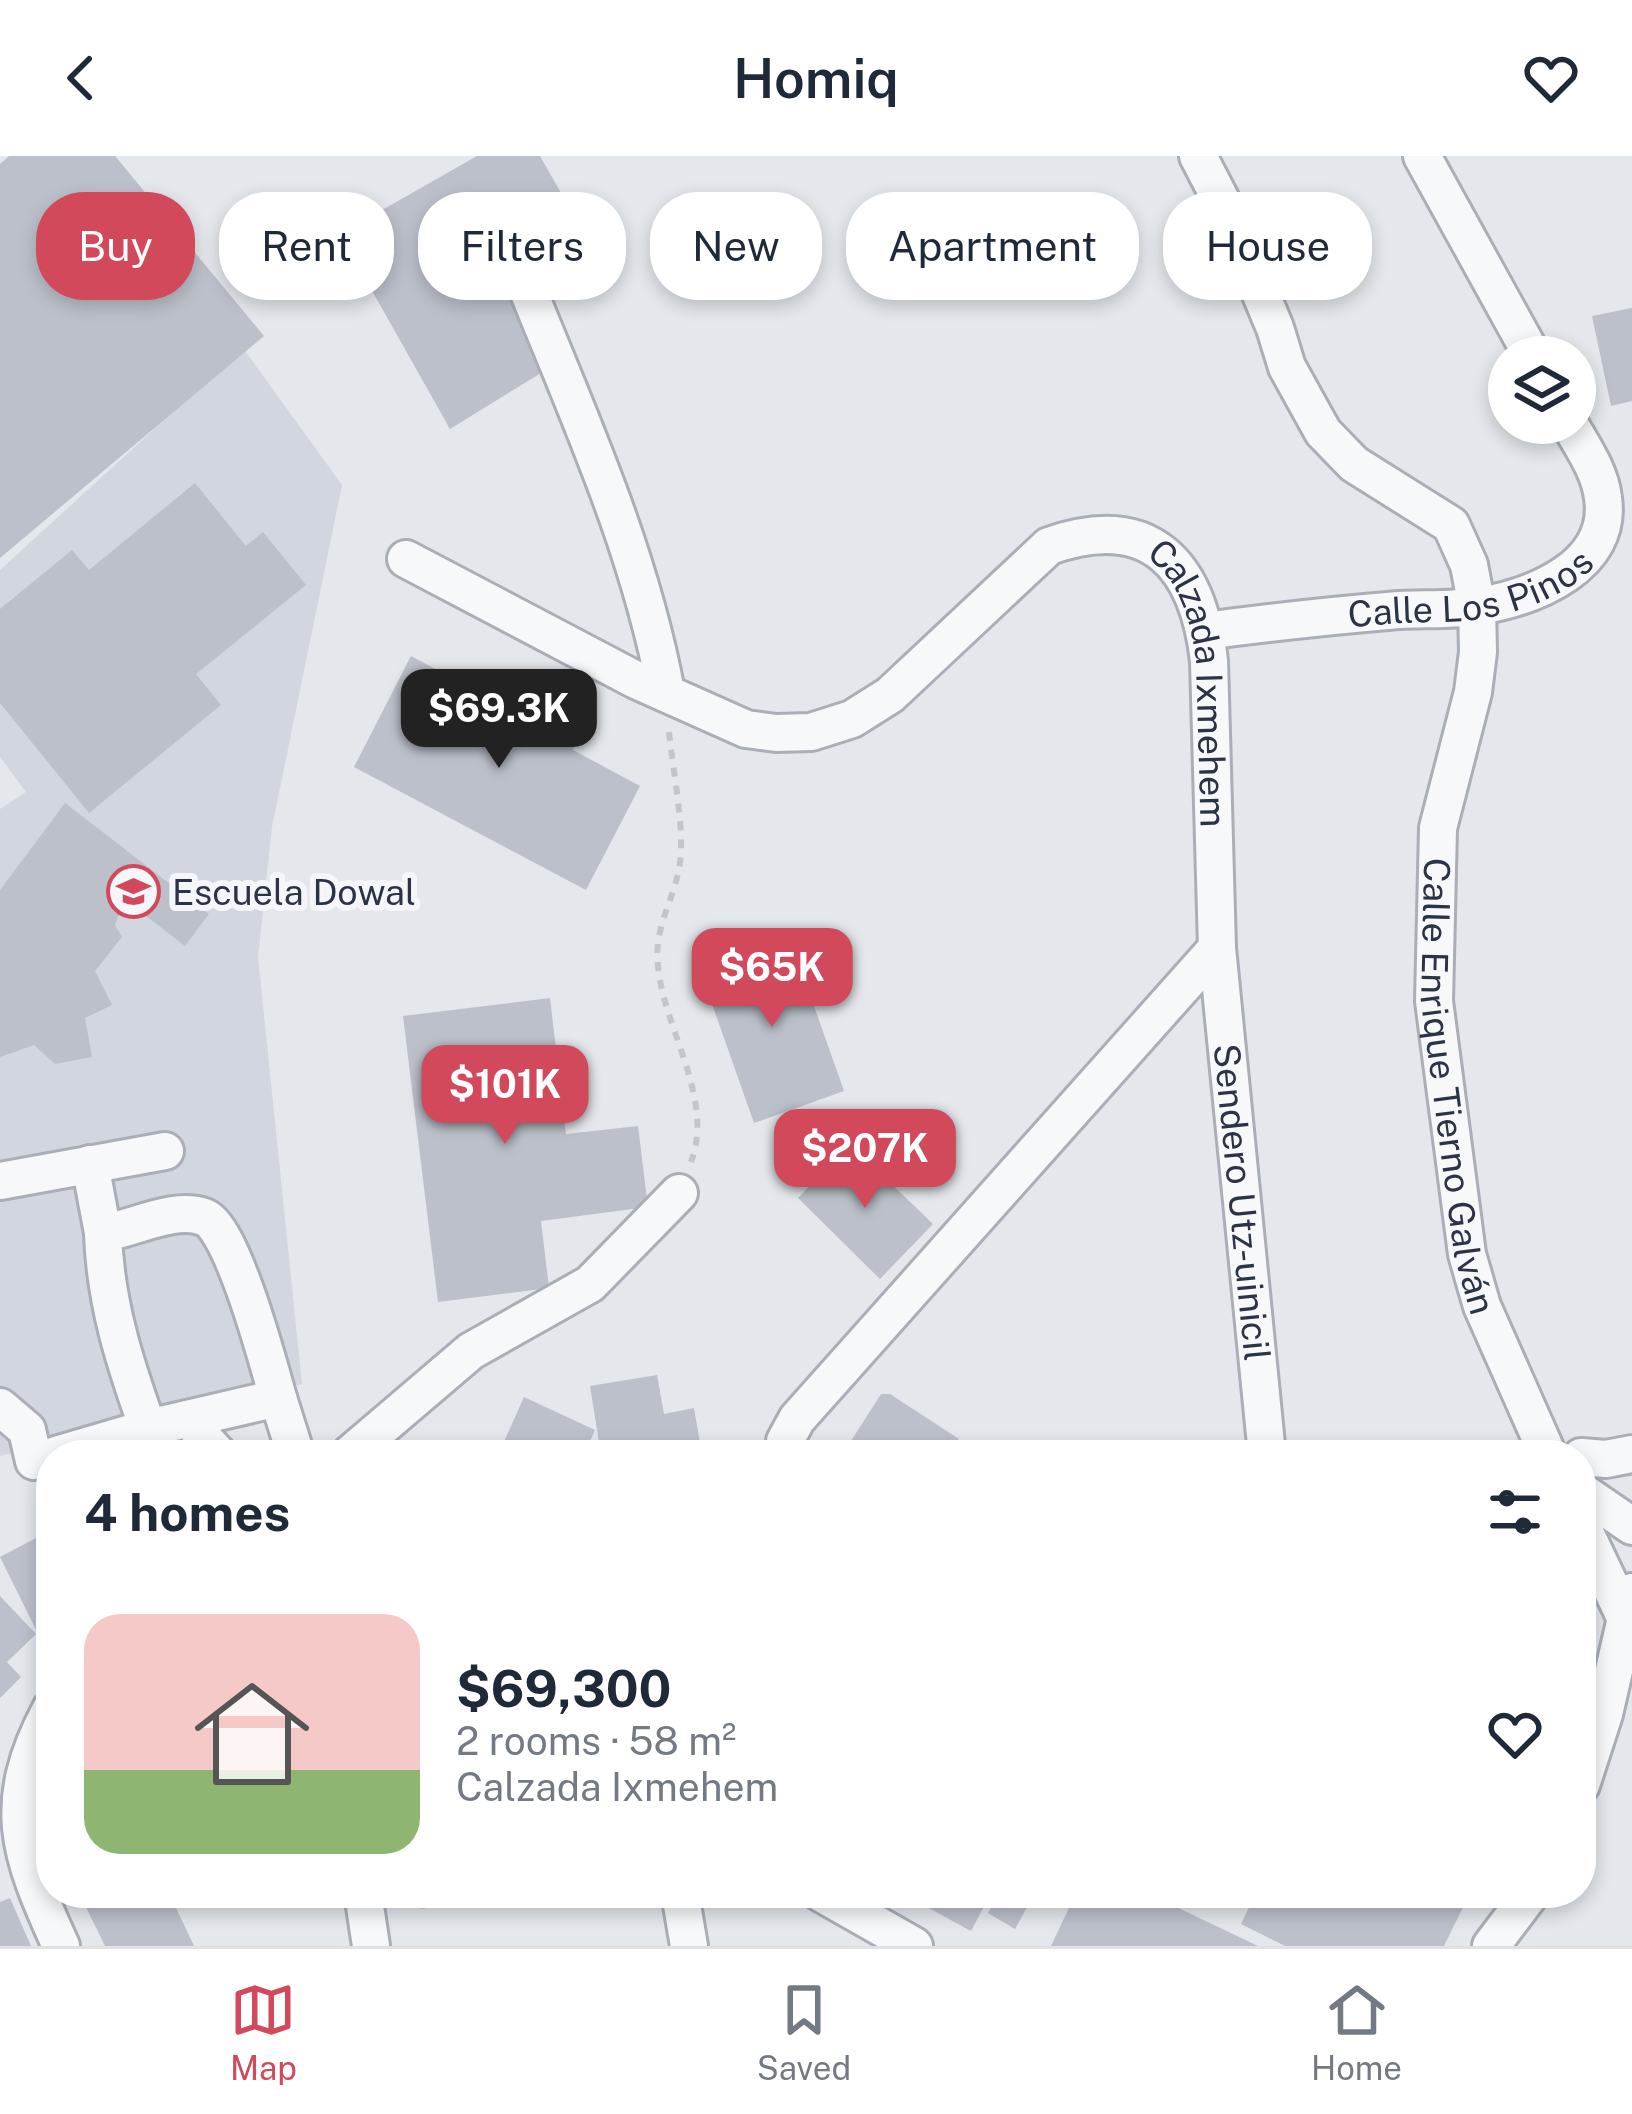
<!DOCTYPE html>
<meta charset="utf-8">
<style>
:root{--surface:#fff;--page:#f6f6f7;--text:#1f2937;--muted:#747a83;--line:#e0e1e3;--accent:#d1495b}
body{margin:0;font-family:"Public Sans",sans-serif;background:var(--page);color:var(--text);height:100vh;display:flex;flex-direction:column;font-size:45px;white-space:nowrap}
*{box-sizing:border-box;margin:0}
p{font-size:39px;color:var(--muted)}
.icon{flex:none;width:66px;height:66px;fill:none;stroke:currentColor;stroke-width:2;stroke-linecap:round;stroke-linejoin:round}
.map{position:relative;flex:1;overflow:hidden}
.details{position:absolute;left:36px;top:1284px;width:1560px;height:468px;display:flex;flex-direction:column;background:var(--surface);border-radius:48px;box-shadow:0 6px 18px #0003}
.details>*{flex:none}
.top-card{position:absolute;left:36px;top:36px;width:1560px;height:108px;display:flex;gap:24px}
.fabs{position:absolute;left:1488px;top:180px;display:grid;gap:24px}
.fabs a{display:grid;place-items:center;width:108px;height:108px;border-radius:50%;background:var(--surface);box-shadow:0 6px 18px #0003;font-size:60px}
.price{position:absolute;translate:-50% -102px;padding:0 27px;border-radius:24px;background:var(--accent);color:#fff;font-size:39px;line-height:78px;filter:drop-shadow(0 3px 6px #0008)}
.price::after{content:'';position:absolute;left:50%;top:72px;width:36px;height:27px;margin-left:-18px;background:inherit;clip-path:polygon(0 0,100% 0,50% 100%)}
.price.active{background:#222;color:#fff}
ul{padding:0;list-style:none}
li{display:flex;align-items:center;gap:36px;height:300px;padding:0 48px}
li span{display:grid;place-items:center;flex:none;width:336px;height:240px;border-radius:36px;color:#555}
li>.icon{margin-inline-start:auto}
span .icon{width:144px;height:144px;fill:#fffc;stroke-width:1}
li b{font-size:51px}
h2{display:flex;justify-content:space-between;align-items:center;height:144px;padding:0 48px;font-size:51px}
.chip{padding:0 42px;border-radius:48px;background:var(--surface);box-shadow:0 6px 18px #0003;font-size:42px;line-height:108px}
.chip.active{background:var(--accent);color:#fff}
header{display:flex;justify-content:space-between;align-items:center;height:156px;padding:0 48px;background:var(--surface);font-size:54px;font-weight:600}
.tabs{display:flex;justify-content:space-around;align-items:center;height:168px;border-top:3px solid var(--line);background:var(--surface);font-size:33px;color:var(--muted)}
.tabs a{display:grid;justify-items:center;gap:6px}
.tabs .active{color:var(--accent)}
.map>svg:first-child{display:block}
.built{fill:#d2d6de}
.building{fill:#bbc0ca}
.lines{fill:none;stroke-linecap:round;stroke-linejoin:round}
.minor-casing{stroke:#a9aeb7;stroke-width:42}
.path{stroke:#c2c5cb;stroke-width:6;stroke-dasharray:9 9;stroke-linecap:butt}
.minor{stroke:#f7f8fa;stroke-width:36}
.labels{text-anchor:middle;stroke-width:12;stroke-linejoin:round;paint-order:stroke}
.street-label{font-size:36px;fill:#2b3445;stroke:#f4f6f9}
.poi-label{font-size:36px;fill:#2b3445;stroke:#f4f6f9;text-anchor:start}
</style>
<header><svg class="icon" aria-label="back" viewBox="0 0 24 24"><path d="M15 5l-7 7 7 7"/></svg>Homiq<svg class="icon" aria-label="heart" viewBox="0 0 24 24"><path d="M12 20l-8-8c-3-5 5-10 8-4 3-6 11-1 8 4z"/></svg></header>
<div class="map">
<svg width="1632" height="1790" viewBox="0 0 1632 1790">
<rect width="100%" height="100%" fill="#e4e7ec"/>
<path class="built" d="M 243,192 L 342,329 L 272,671 L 258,801 L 302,1228 L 0,1300 L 0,653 L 26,636 L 0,601 L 0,414 Z"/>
<path class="building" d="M 9,0 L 115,0 L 264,180 L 0,402 L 0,8 Z
M 477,0 L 540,0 L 573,58 L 506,95 L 554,209 L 450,273 L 340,78 Z
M 1632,152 L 1632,245 L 1611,250 L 1592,160 Z
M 195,327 L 246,390 L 263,376 L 306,429 L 196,518 L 221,549 L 89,657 L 0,547 L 0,453 L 72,394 L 89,414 Z
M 411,500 L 520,558 L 531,537 L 587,567 L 573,594 L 640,630 L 586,734 L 354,611 Z
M 65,647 L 209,758 L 185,790 L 124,743 L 115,769 L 122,781 L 95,815 L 112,849 L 85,862 L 92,901 L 55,908 L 34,889 L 0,901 L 0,734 Z
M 790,782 L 844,935 L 754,967 L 700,814 Z
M 550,842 L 566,978 L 638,970 L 648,1051 L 541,1065 L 549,1132 L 438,1146 L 403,860 Z
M 850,988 L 933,1068 L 880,1123 L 798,1042 Z
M 657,1219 L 664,1258 L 694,1252 L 702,1299 L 601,1299 L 590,1230 Z
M 881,1238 L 890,1238 L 959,1283 L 949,1299 L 865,1299 L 849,1288 Z
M 524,1241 L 595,1274 L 584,1299 L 498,1299 Z
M 1512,1292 L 1515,1299 L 1479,1299 L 1479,1296 Z
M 51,1374 L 51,1486 L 44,1490 L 0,1401 Z
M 0,1440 L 36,1478 L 7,1506 L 21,1521 L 0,1542 Z
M 89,1737 L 169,1737 L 194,1790 L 105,1790 L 81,1741 Z
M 418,1737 L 503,1737 L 503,1740 L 421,1753 Z
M 901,1737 L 991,1737 L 971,1775 Z
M 999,1737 L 1035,1737 L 1015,1773 L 988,1757 Z
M 1076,1737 L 1147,1737 L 1258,1790 L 1051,1790 Z
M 1256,1737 L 1470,1737 L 1444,1790 L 1285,1790 L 1241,1768 Z
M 10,1742 L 31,1790 L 0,1790 L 0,1746 Z"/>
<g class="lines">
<defs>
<g id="minor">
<path id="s1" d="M 1198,0 L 1226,54 L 1275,172 L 1287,211 L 1323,276 L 1354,308 L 1451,369 L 1469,409 L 1477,451 L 1478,496 L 1473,536 L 1438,672 L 1434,845 L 1467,1098 L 1482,1150 L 1548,1299"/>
<path d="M 1422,0 L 1533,201"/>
<path d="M 523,122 C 578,259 639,391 666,536"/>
<path id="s2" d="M 406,403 L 636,524 L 746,573 L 776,577 L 811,576 L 852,563 L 890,539 L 1049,390 C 1151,354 1198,409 1209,505 L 1217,792 L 1267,1299"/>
<path id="s3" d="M 1205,475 C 1266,467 1327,460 1388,455 C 1418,452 1450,455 1479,450 C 1534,441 1613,410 1603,342 C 1600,315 1582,290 1569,267"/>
<path d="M 90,1008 L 103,1077"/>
<path d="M 0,1025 L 165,995"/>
<path d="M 278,1242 L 296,1299"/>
<path d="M 0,1251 L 27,1274 L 34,1305"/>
<path d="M 193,1262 L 201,1280 L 219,1299"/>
<path d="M 56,1299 L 148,1272 L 278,1242 C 269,1210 232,1070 204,1061 C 174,1050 133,1073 103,1077 C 105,1146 125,1208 148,1272"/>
<path d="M 349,1299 L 471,1195 L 590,1128 L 679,1037"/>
<path d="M 786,1299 L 785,1285 L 797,1263 L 1217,792"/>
<path d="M 1581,1301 L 1606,1303 L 1632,1298"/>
<path d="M 1581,1335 L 1632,1370"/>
<path d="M 1581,1368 L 1626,1463"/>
<path d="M 51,1553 C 0,1648 19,1698 61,1790"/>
<path d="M 1581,1629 L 1604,1558 L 1632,1436"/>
<path d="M 363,1737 L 371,1790"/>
<path d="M 680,1737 L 689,1790"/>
<path d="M 821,1737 L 914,1790"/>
<path d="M 1491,1790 L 1531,1737"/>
</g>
</defs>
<use href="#minor" class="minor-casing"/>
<path class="path" d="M 669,576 C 673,615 682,657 681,695 C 679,741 653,765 658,810 C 664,874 715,943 691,1006"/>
<use href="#minor" class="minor"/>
</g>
<defs>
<symbol id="school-ring" viewBox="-11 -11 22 22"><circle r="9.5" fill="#f4f6f9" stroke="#d1495b" stroke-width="1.5"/><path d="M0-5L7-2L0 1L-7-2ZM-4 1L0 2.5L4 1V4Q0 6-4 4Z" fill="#d1495b"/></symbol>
</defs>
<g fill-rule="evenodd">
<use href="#school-ring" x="104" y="706" width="59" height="59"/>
</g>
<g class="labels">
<g class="street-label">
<text dy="13" stroke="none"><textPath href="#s3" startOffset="270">Calle Los Pinos</textPath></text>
<text dy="13" stroke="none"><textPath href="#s2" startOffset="1008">Calzada Ixmehem</textPath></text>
<text dy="13" stroke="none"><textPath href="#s1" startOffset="1035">Calle Enrique Tierno Galván</textPath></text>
<text dy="13" stroke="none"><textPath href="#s2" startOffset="1533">Sendero Utz-uinicil</textPath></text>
</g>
<g class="poi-label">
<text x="172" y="749">Escuela Dowal</text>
</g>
</g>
</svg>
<div class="fabs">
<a><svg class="icon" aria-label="layers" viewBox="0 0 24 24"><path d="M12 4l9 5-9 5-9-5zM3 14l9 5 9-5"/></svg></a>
</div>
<b class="price active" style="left:499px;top:615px">$69.3K</b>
<b class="price" style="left:772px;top:874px">$65K</b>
<b class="price" style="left:505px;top:991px">$101K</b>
<b class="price" style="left:865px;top:1055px">$207K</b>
<div class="top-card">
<a class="chip active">Buy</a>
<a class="chip">Rent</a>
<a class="chip">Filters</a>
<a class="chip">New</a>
<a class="chip">Apartment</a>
<a class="chip">House</a>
</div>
<section class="details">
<h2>4 homes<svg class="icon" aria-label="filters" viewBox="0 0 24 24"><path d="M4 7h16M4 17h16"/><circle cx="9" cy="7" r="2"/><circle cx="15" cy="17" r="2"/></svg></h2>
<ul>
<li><span style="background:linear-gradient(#f6c9c9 65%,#8fb573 0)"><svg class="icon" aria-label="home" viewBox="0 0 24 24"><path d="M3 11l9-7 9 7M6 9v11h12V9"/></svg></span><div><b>$69,300</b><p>2 rooms · 58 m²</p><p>Calzada Ixmehem</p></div><svg class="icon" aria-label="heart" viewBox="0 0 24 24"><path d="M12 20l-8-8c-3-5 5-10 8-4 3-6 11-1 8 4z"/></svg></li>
</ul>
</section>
</div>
<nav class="tabs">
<a class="active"><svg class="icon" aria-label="map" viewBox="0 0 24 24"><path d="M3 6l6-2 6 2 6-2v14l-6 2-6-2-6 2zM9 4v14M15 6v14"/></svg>Map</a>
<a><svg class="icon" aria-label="saved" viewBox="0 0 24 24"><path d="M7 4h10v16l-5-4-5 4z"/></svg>Saved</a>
<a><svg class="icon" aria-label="home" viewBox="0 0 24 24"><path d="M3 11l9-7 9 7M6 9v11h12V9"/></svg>Home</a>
</nav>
